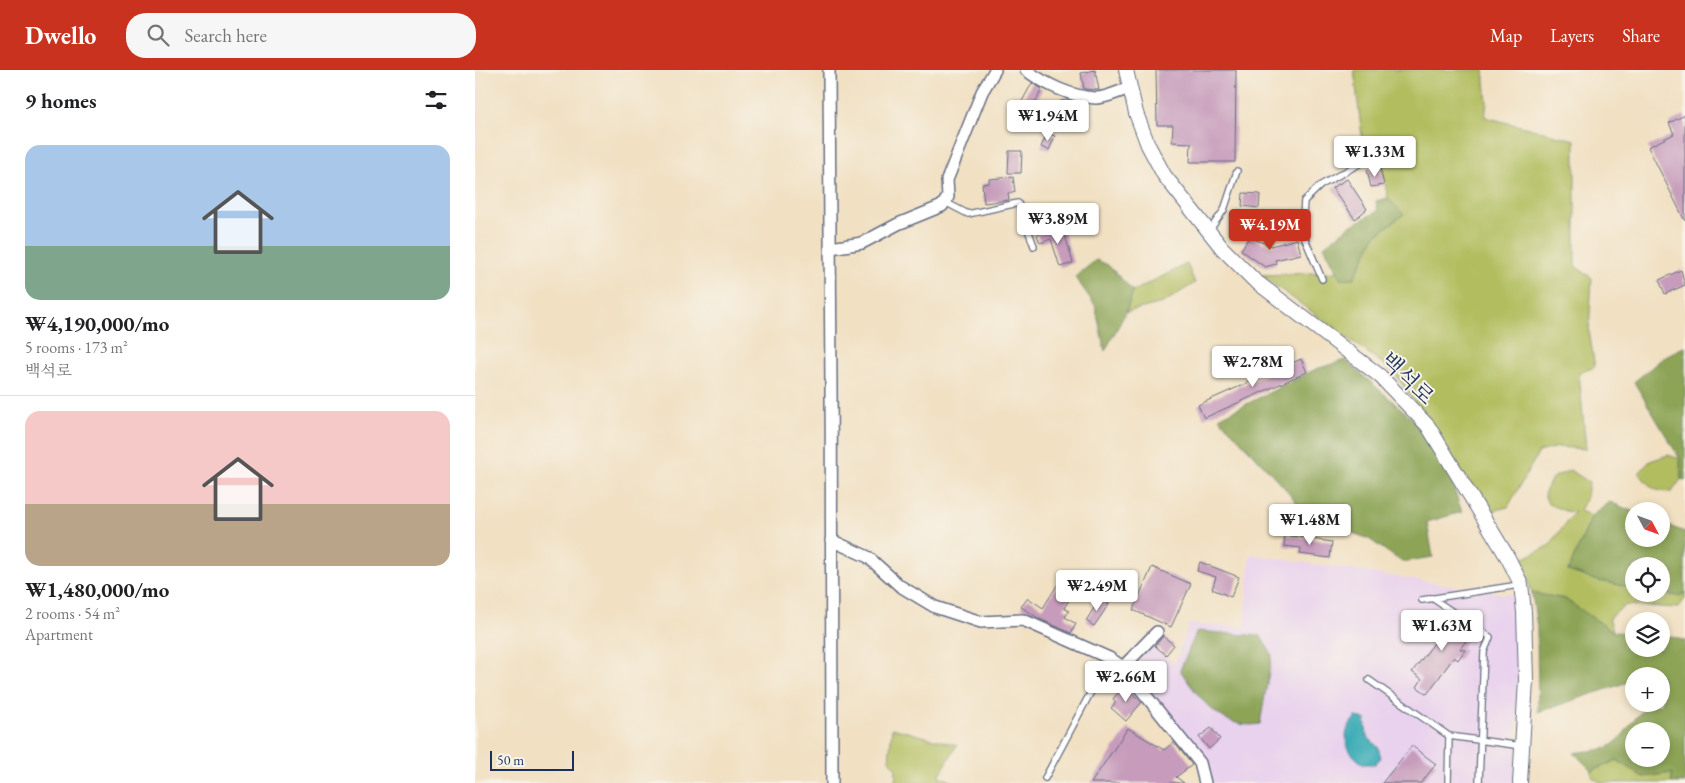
<!DOCTYPE html>
<meta charset="utf-8">
<style>
:root{--surface:#fff;--page:#f6f6f6;--text:#202124;--muted:#757577;--line:#e0e0e0;--accent:#c8321e}
body{margin:0;font-family:"EB Garamond","Noto Serif KR",serif;background:var(--page);color:var(--text);height:100vh;display:flex;flex-direction:column;font-size:19px;white-space:nowrap}
*{box-sizing:border-box;margin:0}
p{font-size:16px;color:var(--muted)}
.icon{flex:none;width:28px;height:28px;fill:none;stroke:currentColor;stroke-width:2;stroke-linecap:round;stroke-linejoin:round}
.map{position:relative;flex:1;overflow:hidden}
.drawer{display:flex;flex-direction:column;background:var(--surface);width:475px}
.drawer>*{flex:none}
.needle{width:32px;rotate:131deg}
.buttons{position:absolute;left:1150px;top:432px;display:grid;gap:10px}
.buttons a{display:grid;place-items:center;width:45px;height:45px;border-radius:50%;background:var(--surface);box-shadow:0 2px 8px #0003;font-size:25px}
.scale{position:absolute;left:15px;bottom:12px;width:84px;box-sizing:border-box;padding-left:5px;border:2px solid #1b2f5e;border-top:0;font-size:14px;line-height:18px;white-space:nowrap;color:#1b2f5e;-webkit-text-stroke:4px #f7f3e8;paint-order:stroke}
.price{position:absolute;translate:-50% -42px;padding:0 11px;border-radius:5px;background:#fff;color:#222;font-size:16px;line-height:32px;filter:drop-shadow(0 1px 2px #0008)}
.price::after{content:'';position:absolute;left:50%;top:30px;width:15px;height:11px;margin-left:-8px;background:inherit;clip-path:polygon(0 0,100% 0,50% 100%)}
.price.current{background:var(--accent);color:#fff}
ul{padding:0;list-style:none}
li{display:grid;align-content:center;gap:10px;height:265px;padding:0 25px}
li+li{border-top:1px solid var(--line)}
li span{display:grid;place-items:center;height:155px;border-radius:15px;color:#555}
li>.icon{margin-inline-start:auto}
span .icon{width:90px;height:90px;fill:#fffc;stroke-width:1}
li b{font-size:21px}
h2{display:flex;justify-content:space-between;align-items:center;height:60px;padding:0 25px;font-size:21px}
header{display:flex;align-items:center;gap:30px;box-sizing:border-box;height:70px;padding:0 25px;background:var(--accent);color:#fff}
header strong{font-size:24px}
nav{display:flex;gap:28px;margin-inline-start:auto;font-size:18px}
.search{width:350px;height:45px;background:var(--page);display:flex;align-items:center;gap:12px;box-sizing:border-box;padding:0 18px;border-radius:20px;color:var(--muted);font-size:19px}
main{display:flex;flex:1;min-height:0}
.map>svg:first-child{display:block}
.built{fill:#e9d2ed}
.green{fill:#b2bd5f;stroke:#66765e}
.forest{fill:#8da456;stroke:#546a5a;fill-rule:evenodd}
.water{fill:#3bacb6;stroke:#2b6e8a}
.building{fill:#c69bbb}
.lines{fill:none;stroke-linecap:round;stroke-linejoin:round}
.service-casing{stroke:#666d81;stroke-width:8}
.minor-casing{stroke:#666d81;stroke-width:14}
.tertiary-casing{stroke:#666d81;stroke-width:16}
.service{stroke:#fff;stroke-width:5.5}
.minor{stroke:#fff;stroke-width:11}
.tertiary{stroke:#fff;stroke-width:14}
.labels{text-anchor:middle;stroke-width:4;stroke-linejoin:round;paint-order:stroke}
.street-label{font-size:22px;fill:#1b2f5e;stroke:#f7f3e8}
</style>
<header>
<strong>Dwello</strong>
<div class="search"><svg class="icon" aria-label="search" viewBox="0 0 24 24"><circle cx="10" cy="10" r="6"/><path d="M15 15l6 6"/></svg>Search here</div>
<nav><a>Map</a><a>Layers</a><a>Share</a></nav>
</header>
<main>
<section class="drawer">
<h2>9 homes<svg class="icon" aria-label="filters" viewBox="0 0 24 24"><path d="M4 7h16M4 17h16"/><circle cx="9" cy="7" r="2"/><circle cx="15" cy="17" r="2"/></svg></h2>
<ul>
<li><span style="background:linear-gradient(#a9c7e8 65%,#7fa58c 0)"><svg class="icon" aria-label="home" viewBox="0 0 24 24"><path d="M3 11l9-7 9 7M6 9v11h12V9"/></svg></span><div><b>₩4,190,000/mo</b><p>5 rooms · 173 m²</p><p>백석로</p></div></li>
<li><span style="background:linear-gradient(#f6c9c9 60%,#b9a48a 0)"><svg class="icon" aria-label="home" viewBox="0 0 24 24"><path d="M3 11l9-7 9 7M6 9v11h12V9"/></svg></span><div><b>₩1,480,000/mo</b><p>2 rooms · 54 m²</p><p>Apartment</p></div></li>
</ul>
</section>
<div class="map">
<svg width="1210" height="713" viewBox="0 0 1210 713">
<rect width="100%" height="100%" fill="#f7f3e8"/>
<filter id="ink" filterUnits="userSpaceOnUse"><feTurbulence type="fractalNoise" baseFrequency=".02" numOctaves="2"/><feDisplacementMap in="SourceGraphic" scale="10" xChannelSelector="R" yChannelSelector="G"/><feConvolveMatrix kernelMatrix="1 2 1 2 8 2 1 2 1" color-interpolation-filters="sRGB"/></filter>
<filter id="wash" filterUnits="userSpaceOnUse"><feTurbulence type="fractalNoise" baseFrequency=".0096" numOctaves="4" result="noise"/><feDisplacementMap in="SourceGraphic" scale="20" xChannelSelector="R" yChannelSelector="G"/><feGaussianBlur stdDeviation="1.12" result="paint"/><feColorMatrix in="noise" values="0 0 0 0 0 0 0 0 0 0 0 0 0 0 0 0 0 1.4 0 .05"/><feComposite in="paint" operator="in"/></filter>
<g filter="url(#wash)">
<rect width="100%" height="100%" fill="#f1e0c2"/>
<path class="built" d="M 775,484 L 1038,525 L 1043,597 L 1040,713 L 739,713 L 733,699 L 656,599 L 675,576 L 700,594 L 714,554 L 770,557 Z"/>
<path class="green" d="M 879,0 L 1009,0 L 1012,33 L 1010,47 L 1100,70 L 1100,196 L 1117,208 L 1114,261 L 1120,297 L 1104,303 L 1111,379 L 1083,377 L 1064,382 L 1033,437 L 1014,442 L 919,302 L 786,205 L 862,202 L 866,209 L 879,208 L 900,166 L 929,144 L 913,128 L 905,89 L 889,83 Z
M 712,194 L 720,213 L 688,233 L 651,242 L 658,221 Z
M 1193,385 L 1205,389 L 1206,409 L 1197,422 C 1179,422 1175,417 1164,403 L 1175,391 Z
M 1095,400 L 1114,412 L 1112,426 L 1105,441 L 1117,446 L 1093,501 L 1120,510 L 1159,518 L 1159,524 L 1186,523 L 1203,526 L 1210,523 L 1210,529 L 1203,538 L 1151,535 L 1134,548 L 1139,563 L 1090,529 L 1057,523 L 1047,489 L 1074,476 L 1099,442 L 1090,441 L 1073,434 L 1069,424 L 1077,408 Z
M 417,658 L 482,675 L 464,706 L 481,713 L 420,713 L 421,698 L 414,690 Z
M 1142,690 L 1168,707 L 1197,703 L 1197,713 L 1126,713 L 1117,707 L 1117,701 Z"/>
<path class="forest" d="M 913,128 L 929,144 L 900,166 L 879,208 L 866,209 L 849,176 L 875,156 L 903,141 L 901,131 Z
M 621,190 L 633,195 L 658,221 L 651,242 L 630,281 L 620,235 L 600,207 Z
M 1210,276 L 1210,410 L 1206,409 L 1205,389 L 1159,312 L 1188,288 Z
M 870,290 L 937,348 L 974,405 L 987,442 L 952,452 L 958,487 L 927,492 L 894,469 L 832,446 L 808,416 L 744,348 L 841,299 Z
M 1135,432 L 1159,442 L 1159,469 L 1186,469 L 1186,453 L 1210,462 L 1210,523 L 1203,526 L 1186,523 L 1186,496 L 1159,496 L 1159,518 L 1120,510 L 1093,501 L 1117,446 Z
M 1057,523 L 1090,529 L 1139,562 L 1159,563 L 1159,579 L 1186,579 L 1186,563 L 1210,571 L 1210,713 L 1197,713 L 1197,703 L 1168,707 L 1142,690 L 1117,701 L 1099,683 C 1109,681 1128,681 1137,675 C 1155,663 1161,634 1186,634 L 1186,630 L 1189,628 L 1186,622 L 1186,606 L 1179,606 L 1177,604 L 1159,606 L 1159,610 L 1063,642 L 1062,557 ZM 1186,661 L 1186,689 L 1159,689 L 1159,661 Z
M 722,561 L 786,566 L 797,585 L 785,654 C 747,661 724,628 705,600 Z"/>
<path class="water" d="M 881,647 L 890,649 L 892,666 L 903,677 L 906,688 L 900,694 L 889,694 C 870,683 864,663 881,647 Z"/>
<g id="blocks">
<path class="building" d="M 620,0 L 624,20 L 609,19 L 606,3 Z
M 681,0 L 761,0 L 760,92 L 715,92 L 716,73 L 697,72 L 698,55 L 682,55 Z
M 557,13 L 567,19 L 556,41 L 545,35 Z
M 593,30 L 601,32 L 602,52 L 587,54 L 585,31 Z
M 1210,45 L 1210,151 L 1173,77 L 1199,64 L 1194,53 Z
M 572,63 L 580,66 L 574,80 L 566,77 Z
M 534,81 L 547,81 L 546,103 L 533,103 Z
M 905,98 L 909,115 L 896,117 L 892,100 Z
M 538,107 L 540,122 L 533,123 L 534,130 L 509,133 L 507,114 L 514,113 L 514,109 Z
M 872,109 L 892,139 L 880,149 L 857,118 Z
M 768,123 L 785,124 L 784,138 L 767,136 Z
M 587,155 L 598,193 L 585,197 L 576,169 L 565,173 L 562,165 Z
M 774,167 L 796,176 L 822,169 L 826,184 L 800,190 L 801,194 L 790,197 L 766,180 Z
M 1206,200 L 1210,215 L 1190,224 L 1184,210 Z
M 826,289 L 832,302 L 729,348 L 723,335 Z
M 810,465 L 857,472 L 855,488 L 825,484 L 826,478 L 809,476 Z
M 725,492 L 764,507 L 756,527 L 737,519 L 741,507 L 722,501 Z
M 677,497 L 716,514 L 696,557 L 658,540 Z
M 586,509 L 601,519 L 589,538 L 594,541 L 590,547 L 601,554 L 596,563 L 565,549 L 546,537 L 553,528 L 568,538 Z
M 625,528 L 634,534 L 619,556 L 611,551 Z
M 968,546 L 978,555 L 982,550 L 998,561 L 985,579 L 990,580 L 983,590 L 979,587 L 952,624 L 942,617 L 947,609 L 937,602 L 963,568 L 956,562 Z
M 688,566 L 699,575 L 691,585 L 680,576 Z
M 651,613 L 657,620 L 655,622 L 667,632 L 651,651 L 636,638 L 641,632 L 638,629 Z
M 653,658 L 689,680 L 699,672 L 717,695 L 701,707 L 709,713 L 616,713 Z
M 736,658 L 745,669 L 734,679 L 724,667 Z
M 937,676 L 961,694 L 946,713 L 907,713 Z"/>
</g>
</g>
<g filter="url(#ink)">
<use href="#blocks" fill-opacity="0" stroke="#666d81" stroke-width="1"/>
<g class="lines">
<defs>
<path id="service" d="M 470,132 L 493,144 L 543,133 L 559,176
M 734,161 L 749,140 L 762,101
M 847,209 L 827,162 L 829,131 L 846,115 L 884,94
M 957,528 L 1015,567 L 1009,582 L 1004,713
M 947,530 L 1044,515
M 894,610 L 974,666 L 1047,676
M 570,708 L 634,588
M 973,713 L 974,666"/>
<path id="minor" d="M 354,0 C 357,238 356,475 357,713
M 551,0 C 570,14 596,27 621,28 C 631,28 645,21 655,18
M 356,178 L 387,173 L 423,154 L 467,136 L 473,127 L 472,110 L 507,22 L 520,0
M 356,470 L 393,487 L 425,516 L 460,537 L 506,552 L 548,550 L 634,588 L 648,597 L 725,693 L 730,713
M 648,597 L 682,562"/>
<path id="tertiary" d="M 651,0 L 661,43 L 673,75 L 689,105 L 747,178 L 779,210 L 905,306 L 953,356 L 1033,488 L 1046,514 L 1049,542 L 1051,610 L 1045,713"/>
</defs>
<use href="#service" class="service-casing"/>
<use href="#minor" class="minor-casing"/>
<use href="#tertiary" class="tertiary-casing"/>
<use href="#service" class="service"/>
<use href="#minor" class="minor"/>
<use href="#tertiary" class="tertiary"/>
</g>
</g>
<g class="labels">
<g class="street-label">
<text transform="translate(933 308) rotate(44)" y="8">백석로</text>
</g>
</g>
</svg>
<div class="buttons">
<a><svg class="needle" viewBox="-14 -14 28 28"><path d="M0-13l5 13h-10z" fill="#e53935"/><path d="M0 13l5-13h-10z" fill="#757577"/></svg></a>
<a><svg class="icon" aria-label="locate" viewBox="0 0 24 24"><circle cx="12" cy="12" r="6"/><path d="M12 2v4M12 18v4M2 12h4M18 12h4"/></svg></a>
<a><svg class="icon" aria-label="layers" viewBox="0 0 24 24"><path d="M12 4l9 5-9 5-9-5zM3 14l9 5 9-5"/></svg></a>
<a>+</a>
<a>−</a>
</div>
<div class="scale">50 m</div>
<b class="price" style="left:573px;top:72px">₩1.94M</b>
<b class="price" style="left:900px;top:108px">₩1.33M</b>
<b class="price" style="left:583px;top:175px">₩3.89M</b>
<b class="price current" style="left:795px;top:181px">₩4.19M</b>
<b class="price" style="left:778px;top:318px">₩2.78M</b>
<b class="price" style="left:835px;top:476px">₩1.48M</b>
<b class="price" style="left:622px;top:542px">₩2.49M</b>
<b class="price" style="left:967px;top:582px">₩1.63M</b>
<b class="price" style="left:651px;top:633px">₩2.66M</b>
</div>
</main>
